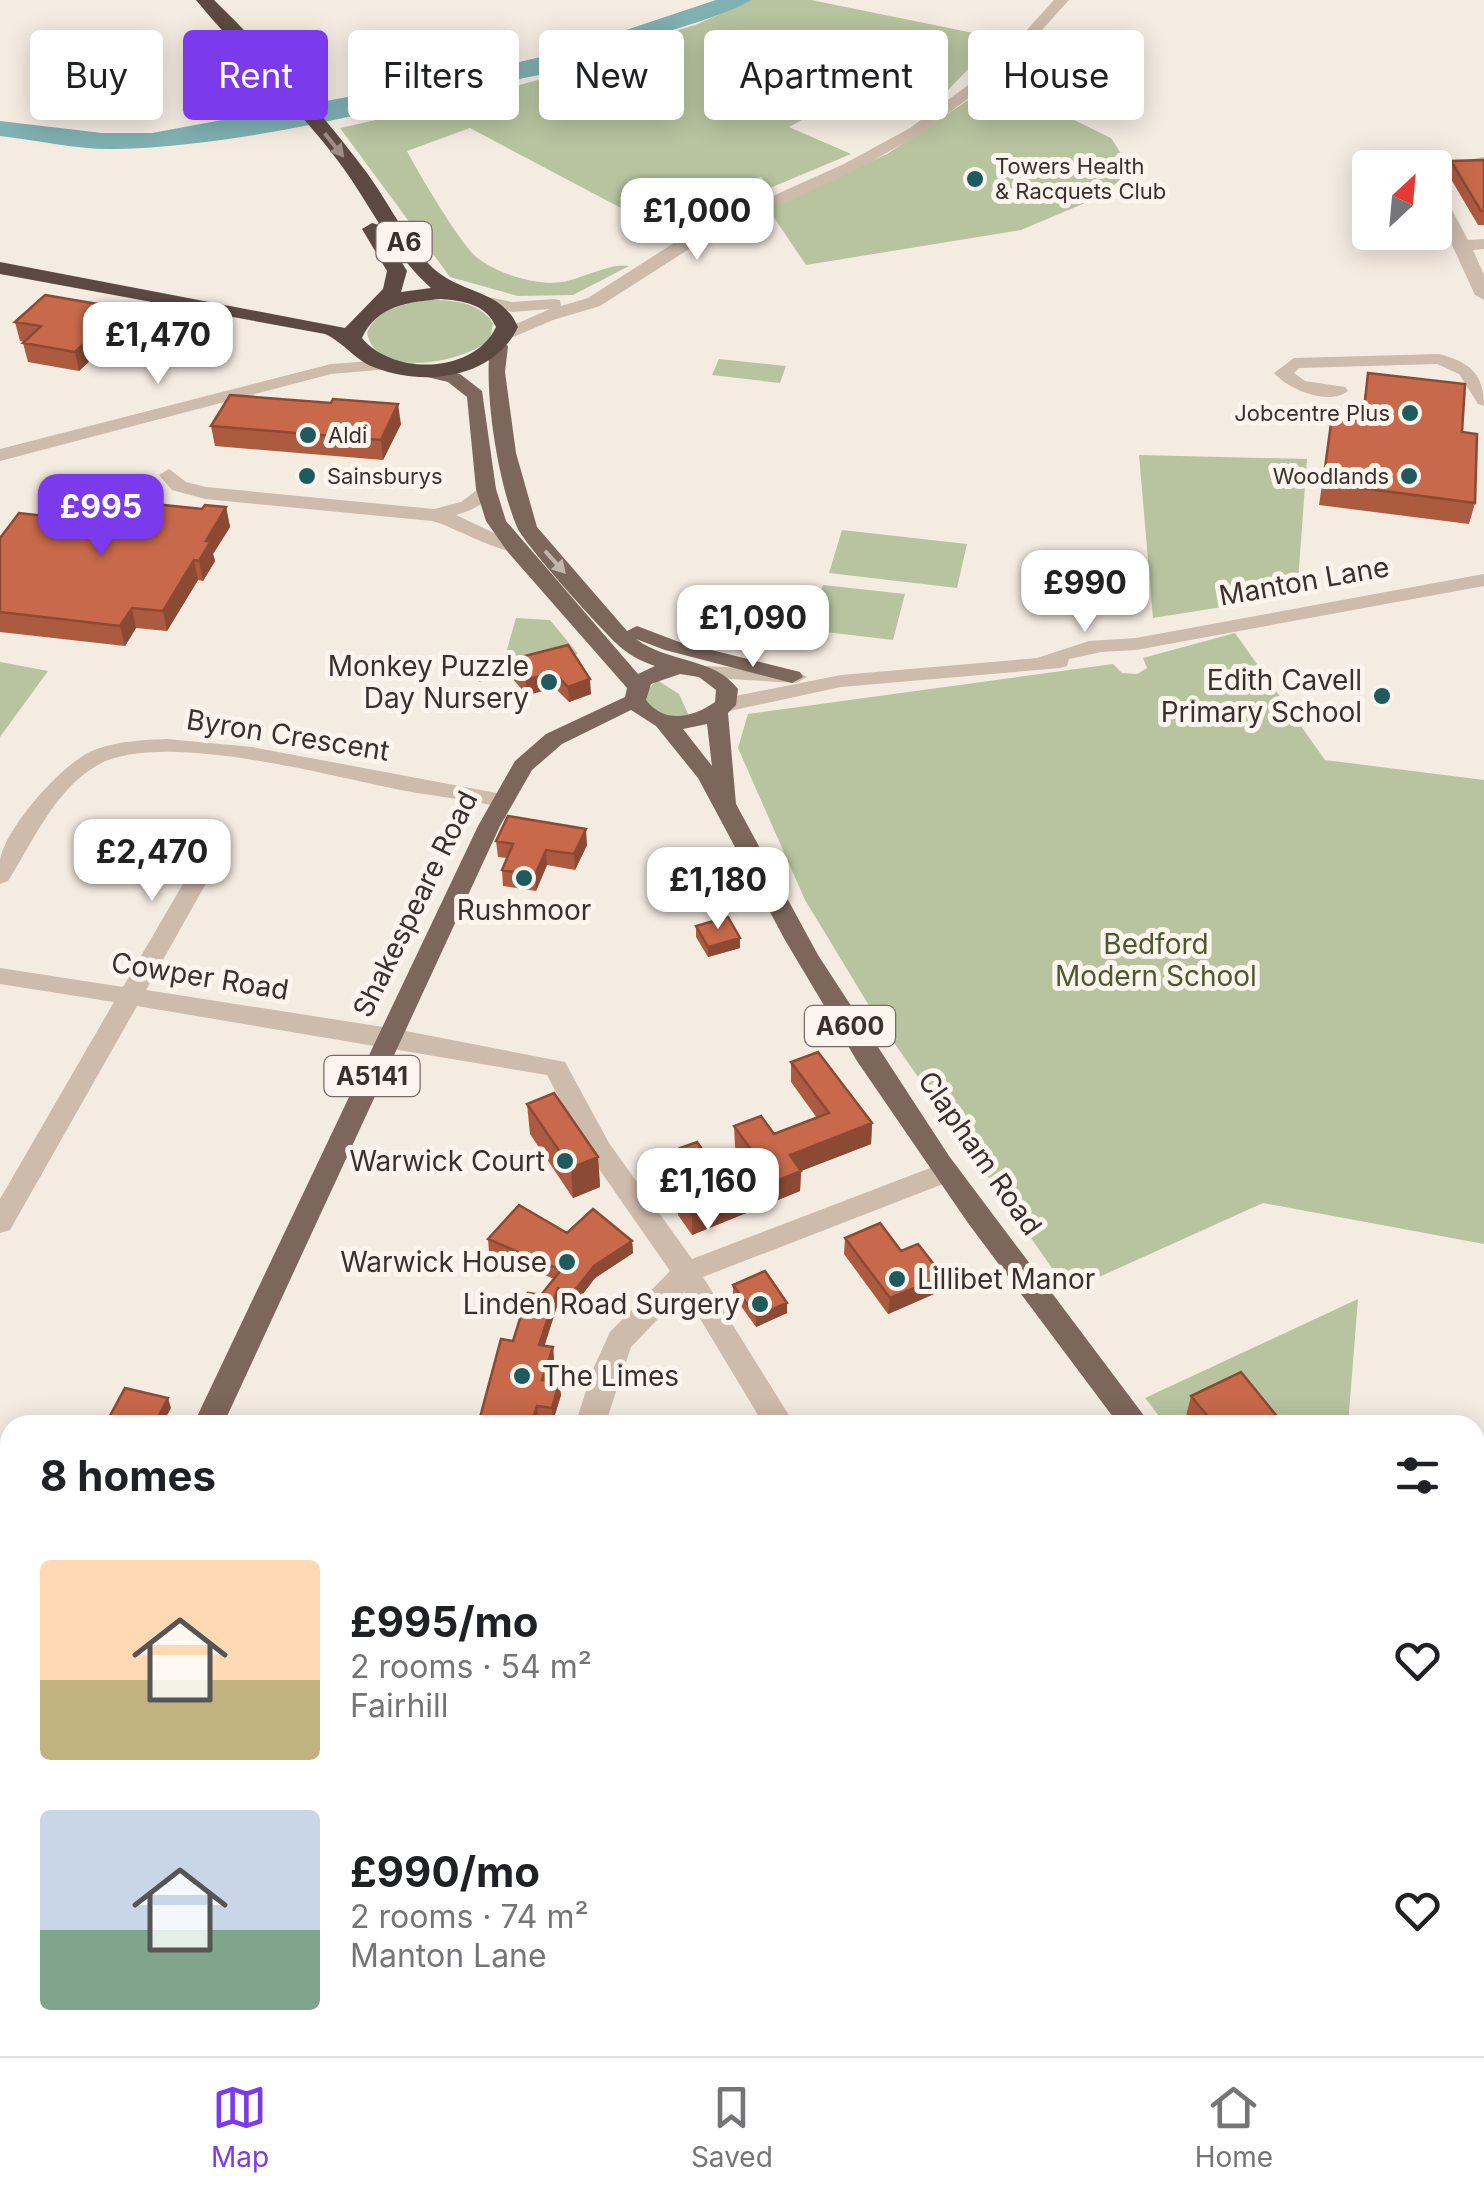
<!DOCTYPE html>
<meta charset="utf-8">
<style>
:root{--surface:#fff;--page:#f6f6f6;--text:#202124;--muted:#757577;--line:#e0e0e0;--accent:#7c3aed}
body{margin:0;font-family:Inter,sans-serif;background:var(--page);color:var(--text);height:100vh;display:flex;flex-direction:column;font-size:38px;white-space:nowrap}
*{box-sizing:border-box;margin:0}
p{font-size:32px;color:var(--muted)}
.icon{flex:none;width:55px;height:55px;fill:none;stroke:currentColor;stroke-width:2;stroke-linecap:round;stroke-linejoin:round}
.map{position:relative;flex:1;overflow:hidden}
.details{position:absolute;left:0px;top:1415px;width:1485px;height:642px;display:flex;flex-direction:column;background:var(--surface);border-radius:30px 30px 0 0;box-shadow:0 5px 25px #0003}
.details>*{flex:none}
.guide{position:absolute;left:30px;top:30px;width:1425px;height:90px;display:flex;gap:20px}
.needle{width:65px;rotate:26deg}
.fabs{position:absolute;left:1352px;top:150px;display:grid;gap:20px}
.fabs a{display:grid;place-items:center;width:100px;height:100px;border-radius:10px;background:var(--surface);box-shadow:0 5px 25px #0003;font-size:50px}
.price{position:absolute;translate:-50% -85px;padding:0 22px;border-radius:20px;background:#fff;color:#222;font-size:32px;line-height:65px;filter:drop-shadow(0 2px 5px #0008)}
.price::after{content:'';position:absolute;left:50%;top:60px;width:30px;height:22px;margin-left:-15px;background:inherit;clip-path:polygon(0 0,100% 0,50% 100%)}
.price.selected{background:var(--accent);color:#fff}
ul{padding:0;list-style:none}
li{display:flex;align-items:center;gap:30px;height:250px;padding:0 40px}
li span{display:grid;place-items:center;flex:none;width:280px;height:200px;border-radius:10px;color:#555}
li>.icon{margin-inline-start:auto}
span .icon{width:120px;height:120px;fill:#fffc;stroke-width:1}
li b{font-size:42px}
h2{display:flex;justify-content:space-between;align-items:center;height:120px;padding:0 40px;font-size:42px}
.pill{padding:0 35px;border-radius:10px;background:var(--surface);box-shadow:0 5px 25px #0003;font-size:35px;line-height:90px}
.pill.selected{background:var(--accent);color:#fff}
.tabs{display:flex;justify-content:space-around;align-items:center;height:140px;border-top:2px solid var(--line);background:var(--surface);font-size:28px;color:var(--muted)}
.tabs a{display:grid;justify-items:center;gap:5px}
.tabs .selected{color:var(--accent)}
.map>svg:first-child{display:block}
.green{fill:#b8c4a0}
.water{fill:#7fb0b2}
.lines{fill:none;stroke-linecap:round;stroke-linejoin:round}
.minor{fill:#cdbbac;fill-rule:evenodd}
.major{fill:#7d675c;fill-rule:evenodd}
.highway{fill:#5c4a42;fill-rule:evenodd}
.wall{fill:#ac5a40}
.shaded-wall{fill:#8c4a34}
.building{fill:#c8694b;stroke:#8c4a34;stroke-width:2.5}
.oneway{fill:#9c8e87}
.oneway2{fill:#c2b5ac}
.poi-dot{fill:#1f5a5e;stroke:#fbf5ee;stroke-width:4}
.labels{text-anchor:middle;stroke-width:10;stroke-linejoin:round;paint-order:stroke}
.far-poi-label{font-size:22px;fill:#3b302b;stroke:#fbf5ee;text-anchor:start}
.shield{fill:#fbf5ee;stroke:#756b66;stroke-width:2.5}
.shield-label{font-size:25px;font-weight:bold;fill:#3b302b}
.street-label{font-size:28px;fill:#3b302b;stroke:#fbf5ee}
.poi-label{font-size:28px;fill:#3b302b;stroke:#fbf5ee;text-anchor:end}
.park-label{font-size:28px;fill:#4a5a2e;stroke:#fbf5ee}
</style>
<div class="map">
<svg width="1484" height="2056" viewBox="0 0 1484 2056">
<rect width="100%" height="100%" fill="#f4ebe1"/>
<path class="green" d="M 752,0 L 811,0 L 998,38 L 947,91 L 910,119 L 828,106 L 789,127 L 851,154 L 770,188 L 761,177 L 689,196 L 700,205 L 653,225 L 470,128 L 407,151 C 419,174 457,238 474,255 C 494,273 536,286 562,282 C 580,279 613,262 629,266 L 573,295 L 518,296 L 450,277 L 340,128 L 466,100 L 592,65 L 605,52 L 695,25 Z
M 985,89 L 995,98 L 1072,119 L 1111,138 L 1131,169 L 1104,195 L 1021,230 L 806,265 L 773,216 L 736,221 L 887,154 Z
M 428,300 C 452,300 478,301 493,323 L 490,340 C 463,362 377,381 367,333 C 377,308 404,304 428,300 Z
M 719,359 L 786,366 L 780,383 L 712,375 Z
M 1139,455 L 1307,459 L 1297,595 L 1153,618 Z
M 842,530 L 967,544 L 957,588 L 829,573 Z
M 823,585 L 905,594 L 893,640 L 809,630 Z
M 516,618 L 550,620 L 578,654 L 479,682 L 476,668 L 506,653 Z
M 1235,633 L 1325,760 L 1484,780 L 1484,1244 L 1263,1203 L 1068,1291 L 876,1017 L 805,900 L 738,748 L 748,714 L 1113,664 L 1122,673 L 1137,674 L 1147,668 L 1143,658 Z
M 0,662 L 48,671 L 0,737 Z
M 657,680 L 679,694 L 690,718 L 661,715 L 646,703 L 645,693 Z
M 1358,1299 L 1348,1425 L 1166,1425 L 1145,1398 Z"/>
<path class="water" d="M 716,0 L 752,0 C 697,29 634,34 582,67 C 426,94 274,145 115,149 C 77,150 38,140 0,136 L 0,121 L 102,133 L 152,133 L 456,77 L 557,53 Z"/>
<g class="lines">
<path class="minor" d="M 1054,0 L 1069,0 L 1004,72 L 920,134 L 856,170 L 700,242 L 600,306 L 553,320 L 506,340 L 497,335 L 500,331 L 550,309 L 512,312 L 474,301 L 483,296 L 512,302 L 554,299 L 560,300 L 561,306 L 588,298 L 688,234 L 844,164 L 910,128 L 994,66 Z
M 1484,157 L 1484,167 L 1435,172 L 1435,168 L 1424,168 Z
M 1435,188 L 1443,193 L 1468,240 L 1484,239 L 1484,249 L 1473,250 L 1484,275 L 1484,300 L 1475,295 L 1435,208 Z
M 1439,354 C 1469,362 1484,373 1484,406 L 1478,404 L 1459,374 L 1437,364 L 1299,368 L 1294,373 L 1305,381 L 1345,387 L 1348,391 C 1329,406 1289,390 1274,373 L 1294,358 Z
M 384,360 L 393,365 L 390,369 L 331,374 L 0,461 L 0,449 L 331,364 Z
M 169,469 L 186,482 L 206,487 L 434,509 L 461,502 L 486,483 L 496,489 C 484,504 474,510 456,515 L 524,547 L 521,551 C 500,555 456,527 432,521 L 205,499 L 172,490 L 159,475 Z
M 1484,574 L 1484,586 L 1136,650 L 1101,652 L 1069,659 L 1067,666 L 1060,668 L 841,687 L 725,712 L 714,705 L 725,698 L 841,675 L 1037,658 L 1089,641 L 1136,638 Z
M 706,666 L 796,671 L 807,677 L 796,683 L 698,677 L 695,672 Z
M 167,739 L 252,747 L 512,796 L 515,801 L 504,808 C 472,800 439,797 406,791 C 332,777 160,728 96,766 C 54,791 33,842 8,881 L 0,884 C 0,876 0,867 0,860 C 5,828 65,759 97,749 C 119,741 143,740 167,739 Z
M 220,832 L 231,839 L 146,990 L 390,1028 L 565,1062 L 609,1143 L 692,1259 L 938,1165 L 956,1165 L 960,1172 L 956,1179 L 703,1277 L 795,1425 L 764,1425 L 684,1292 L 631,1347 L 605,1425 L 575,1425 L 593,1369 L 610,1332 L 670,1271 L 590,1156 L 547,1075 L 137,1006 L 10,1230 L 0,1233 L 0,1199 L 114,1002 L 0,984 L 0,968 L 123,987 L 209,839 Z
M 400,2048 L 436,2048 L 434,2056 L 398,2056 Z
M 647,2048 L 683,2048 L 680,2056 L 643,2056 Z
M 684,2048 L 720,2048 L 724,2056 L 687,2056 Z
M 1151,2048 L 1188,2048 L 1192,2056 L 1154,2056 Z"/>
<path class="major" d="M 499,341 L 508,346 L 505,372 L 516,453 L 537,527 L 627,631 L 637,626 L 679,642 L 800,672 L 803,677 L 792,683 L 665,650 L 636,639 C 668,663 714,657 738,689 L 736,705 L 728,713 L 736,804 L 818,955 L 949,1156 L 1151,1425 L 1119,1425 L 968,1223 L 857,1061 L 785,940 L 698,778 L 656,726 L 631,710 L 562,744 L 532,770 L 500,826 L 223,1425 L 193,1425 L 478,826 L 515,761 L 546,734 L 625,697 L 627,688 L 507,551 L 486,521 L 476,489 L 467,397 L 448,382 L 415,374 L 415,366 L 460,374 L 482,391 L 496,489 L 506,521 L 638,674 L 655,666 C 640,661 627,654 616,643 C 599,627 524,544 517,527 C 498,482 484,394 490,346 ZM 680,674 L 699,677 L 716,690 L 715,702 C 692,718 664,724 646,700 L 651,684 ZM 707,724 L 712,766 L 683,729 Z
M 1475,1790 L 1484,1794 L 1484,1831 L 1475,1827 Z
M 10,1838 L 10,1889 L 0,1893 L 0,1842 Z"/>
<path class="highway" d="M 196,0 L 214,0 C 269,54 321,111 367,173 C 388,202 404,235 427,262 C 457,296 500,286 518,327 C 494,378 425,387 376,368 C 355,361 345,343 325,334 L 0,274 L 0,262 L 345,328 L 383,289 L 387,271 L 362,229 L 372,223 L 379,225 L 407,271 L 401,292 L 431,288 C 390,252 368,199 335,157 C 292,101 240,54 196,0 ZM 441,299 C 464,301 486,304 496,327 C 474,374 393,376 362,338 C 377,305 409,302 441,299 Z"/>
</g>
<path class="wall" d="M 1484,160 L 1484,225 L 1478,225 L 1448,174 L 1451,161 Z
M 133,310 L 137,329 L 107,357 L 96,355 L 79,371 L 28,362 L 23,343 L 25,342 L 20,341 L 15,322 Z
M 1368,373 L 1462,432 L 1475,503 L 1469,524 L 1319,505 L 1332,416 L 1361,420 Z
M 331,403 L 401,424 L 383,460 L 215,446 L 211,426 Z
M 226,507 L 230,527 L 213,554 L 215,561 L 203,581 L 198,580 L 167,631 L 136,628 L 125,646 L 0,632 L 0,538 L 63,518 Z
M 568,645 L 591,694 L 569,702 L 555,688 L 527,695 L 510,676 L 509,660 Z
M 496,841 L 587,845 L 575,870 L 547,865 L 536,891 L 503,886 L 502,870 L 507,858 L 498,857 Z
M 696,926 L 740,948 L 708,957 L 696,937 Z
M 791,1062 L 872,1123 L 871,1144 L 801,1171 L 800,1191 L 692,1235 L 678,1215 L 678,1194 L 681,1193 L 677,1186 L 676,1165 L 681,1164 L 680,1148 L 722,1177 L 748,1167 L 735,1147 L 734,1126 L 774,1134 L 817,1118 L 791,1082 Z
M 527,1104 L 598,1157 L 600,1187 L 573,1198 L 530,1134 Z
M 567,1233 L 632,1241 L 633,1253 L 595,1278 L 572,1308 L 559,1300 L 544,1346 L 553,1347 L 554,1360 L 547,1381 L 559,1383 L 561,1395 L 553,1421 L 538,1418 L 513,1341 L 541,1295 L 554,1279 L 489,1252 L 488,1239 Z
M 845,1238 L 901,1251 L 941,1291 L 888,1314 L 844,1254 Z
M 733,1285 L 787,1313 L 756,1327 L 733,1295 Z
M 1191,1396 L 1284,1425 L 1193,1425 L 1186,1416 Z
M 242,2048 L 353,2048 L 351,2053 L 321,2048 L 241,2053 Z"/>
<path class="shaded-wall" d="M 133,310 L 137,329 L 107,357 L 103,338 Z
M 92,336 L 96,355 L 79,371 L 75,352 Z
M 398,404 L 401,424 L 383,460 L 381,440 Z
M 226,507 L 230,527 L 213,554 L 215,561 L 203,581 L 199,561 L 206,541 Z
M 194,560 L 198,580 L 167,631 L 163,611 Z
M 132,608 L 136,628 L 125,646 L 120,626 Z
M 554,672 L 555,688 L 527,695 L 526,680 Z
M 590,679 L 591,694 L 569,702 L 568,687 Z
M 586,829 L 587,845 L 575,870 L 574,854 Z
M 546,850 L 547,865 L 536,891 L 535,875 Z
M 740,938 L 740,948 L 708,957 L 708,947 Z
M 872,1123 L 871,1144 L 801,1171 L 800,1191 L 692,1235 L 692,1215 L 790,1155 Z
M 598,1157 L 600,1187 L 573,1198 L 571,1168 Z
M 632,1241 L 633,1253 L 595,1278 L 572,1308 L 571,1295 L 594,1266 Z
M 943,1276 L 941,1291 L 888,1314 L 890,1298 Z
M 558,1288 L 559,1300 L 541,1357 L 539,1345 Z
M 787,1303 L 787,1313 L 756,1327 L 756,1316 Z
M 553,1347 L 554,1360 L 543,1392 L 542,1380 Z
M 559,1383 L 561,1395 L 553,1421 L 552,1408 Z
M 168,1398 L 171,1408 L 162,1425 L 154,1425 Z
M 537,1406 L 538,1418 L 536,1425 L 531,1425 Z
M 313,2048 L 321,2048 L 319,2056 L 311,2056 Z"/>
<path class="building" d="M 1484,160 L 1484,211 L 1481,211 L 1451,161 Z
M 45,295 L 133,310 L 103,338 L 92,336 L 75,352 L 23,343 L 41,326 L 15,322 Z
M 1368,373 L 1465,384 L 1462,432 L 1477,434 L 1475,503 L 1323,483 L 1332,416 L 1363,420 Z
M 230,395 L 331,403 L 333,399 L 398,404 L 381,440 L 211,426 Z
M 78,496 L 202,509 L 205,505 L 226,507 L 206,541 L 211,541 L 199,561 L 194,560 L 163,611 L 132,608 L 120,626 L 0,612 L 0,538 L 19,513 L 63,518 Z
M 568,645 L 590,679 L 568,687 L 554,672 L 526,680 L 509,660 Z
M 508,816 L 586,829 L 574,854 L 546,850 L 535,875 L 502,870 L 513,844 L 496,841 Z
M 728,917 L 740,938 L 708,947 L 696,926 Z
M 818,1052 L 872,1123 L 790,1155 L 801,1171 L 692,1215 L 678,1194 L 692,1188 L 676,1165 L 689,1160 L 680,1148 L 697,1142 L 722,1177 L 760,1162 L 734,1126 L 761,1116 L 774,1134 L 829,1113 L 791,1062 Z
M 554,1093 L 598,1157 L 571,1168 L 527,1104 Z
M 519,1205 L 567,1233 L 593,1209 L 632,1241 L 594,1266 L 571,1295 L 558,1288 L 539,1345 L 553,1347 L 542,1380 L 559,1383 L 552,1408 L 537,1406 L 531,1425 L 478,1425 L 501,1339 L 513,1341 L 528,1293 L 541,1295 L 561,1270 L 488,1239 Z
M 880,1223 L 901,1251 L 918,1244 L 943,1276 L 890,1298 L 845,1238 Z
M 765,1271 L 787,1303 L 756,1316 L 733,1285 Z
M 1241,1372 L 1284,1425 L 1215,1425 L 1191,1396 Z
M 125,1388 L 168,1398 L 154,1425 L 105,1425 Z
M 190,2048 L 230,2048 L 241,2053 L 242,2048 L 313,2048 L 311,2056 L 185,2056 Z
M 472,2048 L 524,2048 L 523,2056 L 470,2056 Z"/>
<defs><path id="oneway-solid" d="M-6-.8H1V-3.2L6.5 0L1 3.2V.8H-6Z" transform="scale(2.5)"/></defs>
<use class="oneway" href="#oneway-solid" transform="translate(334 145) rotate(51)"/>
<use class="oneway2" href="#oneway-solid" transform="translate(555 562) rotate(48)"/>
<g class="poi-dot">
<circle cx="975" cy="179" r="10"/>
<circle cx="1410" cy="413" r="10"/>
<circle cx="308" cy="435" r="10"/>
<circle cx="307" cy="476" r="10"/>
<circle cx="1409" cy="476" r="10"/>
<circle cx="549" cy="682" r="10"/>
<circle cx="1382" cy="696" r="10"/>
<circle cx="524" cy="878" r="10"/>
<circle cx="565" cy="1161" r="10"/>
<circle cx="567" cy="1262" r="10"/>
<circle cx="897" cy="1279" r="10"/>
<circle cx="760" cy="1304" r="10"/>
<circle cx="522" cy="1376" r="10"/>
</g>
<g class="labels">
<g class="far-poi-label">
<text x="995" y="174">Towers Health<tspan x="995" dy="25">&amp; Racquets Club</tspan></text>
<text x="1390" y="421" text-anchor="end">Jobcentre Plus</text>
<text x="328" y="443">Aldi</text>
<text x="327" y="484">Sainsburys</text>
<text x="1389" y="484" text-anchor="end">Woodlands</text>
</g>
<g class="shield">
<rect x="376.5" y="222" width="55" height="40" rx="8"/>
<rect x="805" y="1006" width="90" height="40" rx="8"/>
<rect x="324.5" y="1056" width="95" height="40" rx="8"/>
</g>
<g class="shield-label">
<text x="404" y="251">A6</text>
<text x="850" y="1035">A600</text>
<text x="372" y="1085">A5141</text>
</g>
<g class="street-label">
<text transform="translate(1304 581) rotate(-10)" y="10">Manton Lane</text>
<text transform="translate(288 735) rotate(9)" y="10">Byron Crescent</text>
<text transform="translate(415 904) rotate(-64)" y="10">Shakespeare Road</text>
<text transform="translate(200 976) rotate(9)" y="10">Cowper Road</text>
<text transform="translate(980 1153) rotate(55)" y="10">Clapham Road</text>
</g>
<g class="poi-label">
<text x="529" y="676">Monkey Puzzle<tspan x="529" dy="32">Day Nursery</tspan></text>
<text x="1362" y="690">Edith Cavell<tspan x="1362" dy="32">Primary School</tspan></text>
<text x="524" y="920" text-anchor="middle">Rushmoor</text>
<text x="545" y="1171">Warwick Court</text>
<text x="547" y="1272">Warwick House</text>
<text x="917" y="1289" text-anchor="start">Lillibet Manor</text>
<text x="740" y="1314">Linden Road Surgery</text>
<text x="542" y="1386" text-anchor="start">The Limes</text>
</g>
<g class="park-label">
<text x="1156" y="954">Bedford<tspan x="1156" dy="32">Modern School</tspan></text>
</g>
</g>
</svg>
<div class="fabs">
<a><svg class="needle" viewBox="-14 -14 28 28"><path d="M0-13l5 13h-10z" fill="#e53935"/><path d="M0 13l5-13h-10z" fill="#757577"/></svg></a>
</div>
<b class="price" style="left:697px;top:263px">£1,000</b>
<b class="price" style="left:158px;top:387px">£1,470</b>
<b class="price selected" style="left:101px;top:559px">£995</b>
<b class="price" style="left:1085px;top:635px">£990</b>
<b class="price" style="left:753px;top:670px">£1,090</b>
<b class="price" style="left:152px;top:904px">£2,470</b>
<b class="price" style="left:718px;top:932px">£1,180</b>
<b class="price" style="left:708px;top:1233px">£1,160</b>
<div class="guide">
<a class="pill">Buy</a>
<a class="pill selected">Rent</a>
<a class="pill">Filters</a>
<a class="pill">New</a>
<a class="pill">Apartment</a>
<a class="pill">House</a>
</div>
<section class="details">
<h2>8 homes<svg class="icon" aria-label="filters" viewBox="0 0 24 24"><path d="M4 7h16M4 17h16"/><circle cx="9" cy="7" r="2"/><circle cx="15" cy="17" r="2"/></svg></h2>
<ul>
<li><span style="background:linear-gradient(#ffd9b3 60%,#c2b280 0)"><svg class="icon" aria-label="home" viewBox="0 0 24 24"><path d="M3 11l9-7 9 7M6 9v11h12V9"/></svg></span><div><b>£995/mo</b><p>2 rooms · 54 m²</p><p>Fairhill</p></div><svg class="icon" aria-label="heart" viewBox="0 0 24 24"><path d="M12 20l-8-8c-3-5 5-10 8-4 3-6 11-1 8 4z"/></svg></li>
<li><span style="background:linear-gradient(#c9d6e8 60%,#7fa58c 0)"><svg class="icon" aria-label="home" viewBox="0 0 24 24"><path d="M3 11l9-7 9 7M6 9v11h12V9"/></svg></span><div><b>£990/mo</b><p>2 rooms · 74 m²</p><p>Manton Lane</p></div><svg class="icon" aria-label="heart" viewBox="0 0 24 24"><path d="M12 20l-8-8c-3-5 5-10 8-4 3-6 11-1 8 4z"/></svg></li>
</ul>
</section>
</div>
<nav class="tabs">
<a class="selected"><svg class="icon" aria-label="map" viewBox="0 0 24 24"><path d="M3 6l6-2 6 2 6-2v14l-6 2-6-2-6 2zM9 4v14M15 6v14"/></svg>Map</a>
<a><svg class="icon" aria-label="saved" viewBox="0 0 24 24"><path d="M7 4h10v16l-5-4-5 4z"/></svg>Saved</a>
<a><svg class="icon" aria-label="home" viewBox="0 0 24 24"><path d="M3 11l9-7 9 7M6 9v11h12V9"/></svg>Home</a>
</nav>
